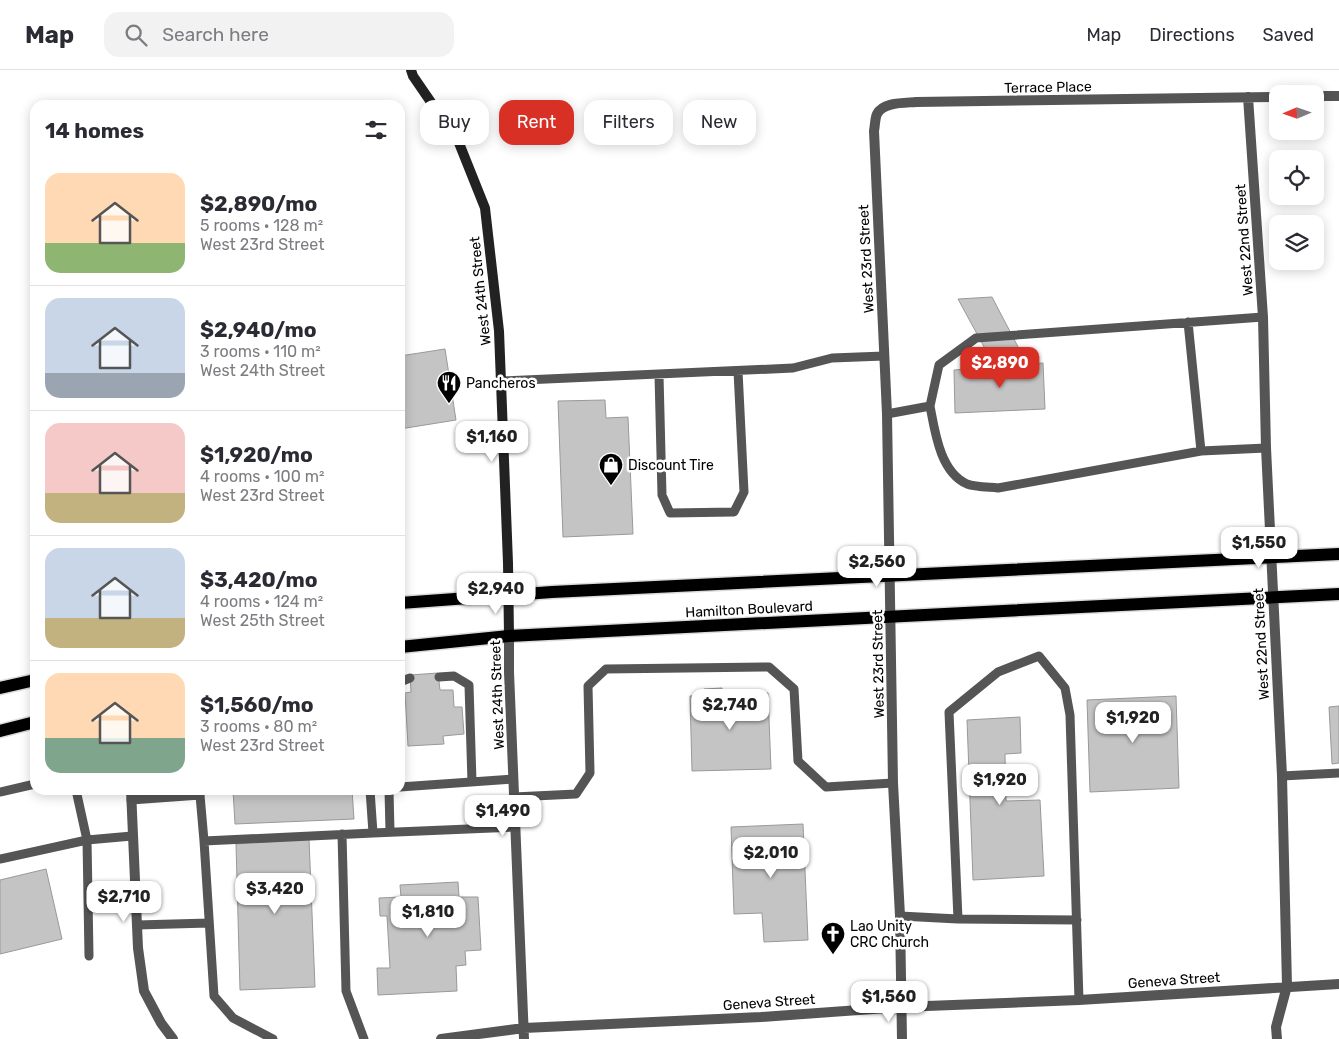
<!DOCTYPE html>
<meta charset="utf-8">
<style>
:root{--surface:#fff;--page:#f2f2f3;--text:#2b2b33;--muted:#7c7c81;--line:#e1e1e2;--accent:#d93025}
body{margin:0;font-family:Rubik,sans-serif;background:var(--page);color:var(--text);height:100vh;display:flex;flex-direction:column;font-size:19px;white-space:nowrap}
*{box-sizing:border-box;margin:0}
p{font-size:16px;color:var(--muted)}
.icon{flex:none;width:28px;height:28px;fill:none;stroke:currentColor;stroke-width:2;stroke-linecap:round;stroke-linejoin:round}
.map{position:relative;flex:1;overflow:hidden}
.sheet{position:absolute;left:30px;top:30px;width:375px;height:695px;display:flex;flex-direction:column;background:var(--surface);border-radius:15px;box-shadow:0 2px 12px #0003}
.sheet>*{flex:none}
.banner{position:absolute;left:420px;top:30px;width:475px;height:45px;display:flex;gap:10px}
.needle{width:32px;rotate:268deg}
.controls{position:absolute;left:1269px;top:15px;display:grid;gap:10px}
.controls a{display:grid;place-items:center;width:55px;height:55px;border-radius:10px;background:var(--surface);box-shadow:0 2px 12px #0003;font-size:25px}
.price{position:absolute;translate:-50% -42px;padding:0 11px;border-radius:10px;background:#fff;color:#222;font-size:16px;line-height:32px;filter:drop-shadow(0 1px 2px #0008)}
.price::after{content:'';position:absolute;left:50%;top:30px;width:15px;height:11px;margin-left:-8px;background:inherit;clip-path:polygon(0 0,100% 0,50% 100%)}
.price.selected{background:var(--accent);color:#fff}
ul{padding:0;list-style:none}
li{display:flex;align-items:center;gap:15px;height:125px;padding:0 15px}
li+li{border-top:1px solid var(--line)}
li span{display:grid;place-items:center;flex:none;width:140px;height:100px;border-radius:15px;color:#555}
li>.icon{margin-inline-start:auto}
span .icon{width:60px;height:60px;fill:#fffc;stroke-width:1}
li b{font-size:21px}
h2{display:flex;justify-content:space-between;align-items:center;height:60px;padding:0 15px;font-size:21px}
.chip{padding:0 18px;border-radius:15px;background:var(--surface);box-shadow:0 2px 12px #0003;font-size:18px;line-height:45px}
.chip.selected{background:var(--accent);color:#fff}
header{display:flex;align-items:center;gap:30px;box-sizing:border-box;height:70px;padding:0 25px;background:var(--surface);border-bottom:1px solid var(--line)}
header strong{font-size:24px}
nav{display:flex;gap:28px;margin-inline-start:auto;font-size:18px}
.search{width:350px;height:45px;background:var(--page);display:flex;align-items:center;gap:12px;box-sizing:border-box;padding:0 18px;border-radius:15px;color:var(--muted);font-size:19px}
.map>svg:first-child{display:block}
.building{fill:#c4c4c4;stroke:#999}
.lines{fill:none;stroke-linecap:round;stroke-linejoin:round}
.primary-casing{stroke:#dbdbdb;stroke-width:15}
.lane{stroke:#555;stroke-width:9}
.street{stroke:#555;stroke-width:10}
.secondary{stroke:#222;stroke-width:10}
.primary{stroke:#000;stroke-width:12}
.labels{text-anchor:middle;stroke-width:5;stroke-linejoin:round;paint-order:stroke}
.street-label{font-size:14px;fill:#000;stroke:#fff}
.poi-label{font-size:14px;fill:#000;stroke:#fff;text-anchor:start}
</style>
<header>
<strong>Map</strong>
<div class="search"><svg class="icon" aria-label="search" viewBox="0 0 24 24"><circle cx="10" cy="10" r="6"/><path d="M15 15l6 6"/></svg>Search here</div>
<nav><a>Map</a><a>Directions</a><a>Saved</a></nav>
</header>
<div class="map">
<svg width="1339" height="969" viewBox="0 0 1339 969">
<rect width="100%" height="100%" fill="#fff"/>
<path class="building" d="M 992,227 L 1027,294 L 995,297 L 958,229 Z
M 445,279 L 456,350 L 400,359 L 400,286 Z
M 1043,293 L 1045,339 L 955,343 L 954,300 Z
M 605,330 L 606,348 L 628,347 L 633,464 L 563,467 L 558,331 Z
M 438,603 L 440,620 L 453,620 L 454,637 L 462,637 L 464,664 L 443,666 L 444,674 L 408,676 L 405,623 L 411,622 L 410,605 Z
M 722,618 L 722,624 L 768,623 L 771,699 L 692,701 L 690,626 L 704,625 L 704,619 Z
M 1176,626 L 1179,718 L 1090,722 L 1087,630 Z
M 1339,636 L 1339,693 L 1332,694 L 1329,637 Z
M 1020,647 L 1021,683 L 1005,684 L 1006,731 L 1040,730 L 1044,806 L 973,810 L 967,650 Z
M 233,720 L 352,720 L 354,749 L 235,754 Z
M 803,754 L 808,870 L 764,872 L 762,843 L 734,844 L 731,757 Z
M 309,769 L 315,917 L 240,920 L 236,774 Z
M 46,799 L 62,869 L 0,884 L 0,810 Z
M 458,812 L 459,827 L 478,827 L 481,880 L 465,881 L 466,895 L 456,896 L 457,921 L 378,925 L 377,898 L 390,898 L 387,846 L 380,846 L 379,828 L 401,827 L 400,815 Z"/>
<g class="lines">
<defs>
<path id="primary" d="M 400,533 L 552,522 L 1339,484
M 400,577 L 509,566 L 1339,524
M 0,618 L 35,610
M 0,661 L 35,652"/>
</defs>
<use href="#primary" class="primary-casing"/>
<path class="lane" d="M 1188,252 L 1201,381
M 659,305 L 662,425 L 670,443 L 734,442 L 744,422 L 738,301
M 501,311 L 793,298 L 832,288 L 884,286
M 930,336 L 939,295 L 976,268 L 1263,247
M 887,344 L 930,336 C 935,362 940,402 967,414 C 975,417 988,417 998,418 L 1201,381 L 1266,378
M 439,607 L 454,606 L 469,615 L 472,712
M 400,612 L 410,608
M 1282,706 L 1339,703
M 400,717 L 513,709
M 76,720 L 87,770 L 89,886
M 202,720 L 200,725 L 204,771 L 373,763 L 370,720
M 389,720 L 390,762
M 0,722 L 35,714
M 514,727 L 576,724 L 590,703 L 588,616 L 606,599 L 769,597 L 794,619 L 798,691 L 826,717 L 893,713
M 131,730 L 200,725
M 373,763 L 515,757
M 342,764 L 346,921 L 364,969
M 204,771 L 214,926 L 233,948 L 273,969
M 0,789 L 87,770 L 132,766
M 900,846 L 958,849 L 1077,850
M 958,849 L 949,642 L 998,602 L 1039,586 L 1065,618 L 1070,645 L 1079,930
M 137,855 L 209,853"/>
<path class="street" d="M 1315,26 L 1339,26
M 1248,27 L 1263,247 L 1266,378 L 1282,706 L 1287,916 L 1276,957 L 1277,969
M 509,566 L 509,602 L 524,969
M 131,720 L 138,878 L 144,921 L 161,953 L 173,969
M 441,969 L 524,958 L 761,947 L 901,937 L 1079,930 L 1339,914
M 902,969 L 900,846 L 893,713 L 887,344 L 874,61 C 875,56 875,48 877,44 C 883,32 904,33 916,32 L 1278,27"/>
<path class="secondary" d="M 411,0 L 413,6 L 459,73 L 485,138 L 499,261 L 508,493 L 509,566"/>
<use href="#primary" class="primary"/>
</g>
<defs>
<symbol id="restaurant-pin" viewBox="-11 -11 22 30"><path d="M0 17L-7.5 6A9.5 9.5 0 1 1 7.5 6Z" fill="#000" stroke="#fff"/><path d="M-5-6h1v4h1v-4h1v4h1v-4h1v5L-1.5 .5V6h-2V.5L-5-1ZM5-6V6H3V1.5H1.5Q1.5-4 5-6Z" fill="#fff"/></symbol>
<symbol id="shop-pin" viewBox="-11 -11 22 30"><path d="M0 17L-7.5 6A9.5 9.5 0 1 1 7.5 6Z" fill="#000" stroke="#fff"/><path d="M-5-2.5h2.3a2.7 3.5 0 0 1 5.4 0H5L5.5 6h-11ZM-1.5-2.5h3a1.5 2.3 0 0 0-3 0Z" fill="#fff"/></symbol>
<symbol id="church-pin" viewBox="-11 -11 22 30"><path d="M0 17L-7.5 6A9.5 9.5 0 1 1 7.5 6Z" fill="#000" stroke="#fff"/><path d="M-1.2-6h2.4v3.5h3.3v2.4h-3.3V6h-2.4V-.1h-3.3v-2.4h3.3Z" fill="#fff"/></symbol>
</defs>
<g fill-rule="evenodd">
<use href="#restaurant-pin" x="435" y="299" width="28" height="38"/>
<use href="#shop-pin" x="597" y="381" width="28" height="38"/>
<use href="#church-pin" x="819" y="850" width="28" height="38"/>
</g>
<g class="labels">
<g class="street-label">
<text transform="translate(1048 17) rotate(-1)" y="5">Terrace Place</text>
<text transform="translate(1244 170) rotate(-94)" y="5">West 22nd Street</text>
<text transform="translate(866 189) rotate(-93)" y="5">West 23rd Street</text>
<text transform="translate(480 221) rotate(-96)" y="5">West 24th Street</text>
<text transform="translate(749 539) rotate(-3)" y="5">Hamilton Boulevard</text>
<text transform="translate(1261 574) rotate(-93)" y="5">West 22nd Street</text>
<text transform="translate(878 594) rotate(-91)" y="5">West 23rd Street</text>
<text transform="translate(497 625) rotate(-92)" y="5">West 24th Street</text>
<text transform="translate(1174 910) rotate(-4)" y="5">Geneva Street</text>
<text transform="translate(769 932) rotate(-4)" y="5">Geneva Street</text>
</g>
<g class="poi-label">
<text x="466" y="318">Pancheros</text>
<text x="628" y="400">Discount Tire</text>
<text x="850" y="861">Lao Unity<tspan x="850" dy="16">CRC Church</tspan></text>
</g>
</g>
</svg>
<div class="controls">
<a><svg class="needle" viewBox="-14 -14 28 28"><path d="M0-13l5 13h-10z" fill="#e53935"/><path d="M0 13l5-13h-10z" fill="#7c7c81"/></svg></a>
<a><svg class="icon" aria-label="locate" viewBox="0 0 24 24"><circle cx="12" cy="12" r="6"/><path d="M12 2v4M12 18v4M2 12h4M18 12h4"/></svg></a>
<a><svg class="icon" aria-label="layers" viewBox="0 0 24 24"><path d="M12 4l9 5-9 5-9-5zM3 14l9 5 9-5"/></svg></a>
</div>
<b class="price selected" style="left:1000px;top:319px">$2,890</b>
<b class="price" style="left:492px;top:393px">$1,160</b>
<b class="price" style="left:1259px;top:499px">$1,550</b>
<b class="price" style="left:877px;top:518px">$2,560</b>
<b class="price" style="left:496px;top:545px">$2,940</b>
<b class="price" style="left:730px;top:661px">$2,740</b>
<b class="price" style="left:1133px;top:674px">$1,920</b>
<b class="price" style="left:1000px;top:736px">$1,920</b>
<b class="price" style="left:503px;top:767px">$1,490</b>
<b class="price" style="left:771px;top:809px">$2,010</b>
<b class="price" style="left:275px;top:845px">$3,420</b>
<b class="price" style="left:124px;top:853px">$2,710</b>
<b class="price" style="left:428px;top:868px">$1,810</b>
<b class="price" style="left:889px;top:953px">$1,560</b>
<div class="banner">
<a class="chip">Buy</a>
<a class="chip selected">Rent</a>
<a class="chip">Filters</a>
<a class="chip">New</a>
</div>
<section class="sheet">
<h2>14 homes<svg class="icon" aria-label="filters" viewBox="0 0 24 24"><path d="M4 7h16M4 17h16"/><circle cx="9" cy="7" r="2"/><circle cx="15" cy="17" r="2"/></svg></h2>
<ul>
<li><span style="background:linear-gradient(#ffd9b3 70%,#8fb573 0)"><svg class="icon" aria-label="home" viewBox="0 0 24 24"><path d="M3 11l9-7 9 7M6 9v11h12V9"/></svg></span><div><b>$2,890/mo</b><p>5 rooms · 128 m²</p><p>West 23rd Street</p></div></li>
<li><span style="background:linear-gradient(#c9d6e8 75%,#9aa5b1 0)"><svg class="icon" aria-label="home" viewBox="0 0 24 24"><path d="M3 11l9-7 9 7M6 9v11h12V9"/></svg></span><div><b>$2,940/mo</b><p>3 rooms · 110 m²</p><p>West 24th Street</p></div></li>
<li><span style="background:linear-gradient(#f6c9c9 70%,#c2b280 0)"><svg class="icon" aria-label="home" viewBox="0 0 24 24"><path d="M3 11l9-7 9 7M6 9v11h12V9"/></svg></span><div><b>$1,920/mo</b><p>4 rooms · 100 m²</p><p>West 23rd Street</p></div></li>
<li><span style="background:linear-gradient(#c9d6e8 70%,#c2b280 0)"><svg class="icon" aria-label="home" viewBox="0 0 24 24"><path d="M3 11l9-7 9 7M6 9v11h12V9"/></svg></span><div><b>$3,420/mo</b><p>4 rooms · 124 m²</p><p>West 25th Street</p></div></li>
<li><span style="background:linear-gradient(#ffd9b3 65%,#7fa58c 0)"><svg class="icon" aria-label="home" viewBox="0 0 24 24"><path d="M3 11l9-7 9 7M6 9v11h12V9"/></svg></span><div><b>$1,560/mo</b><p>3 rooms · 80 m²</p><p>West 23rd Street</p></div></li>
</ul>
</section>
</div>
